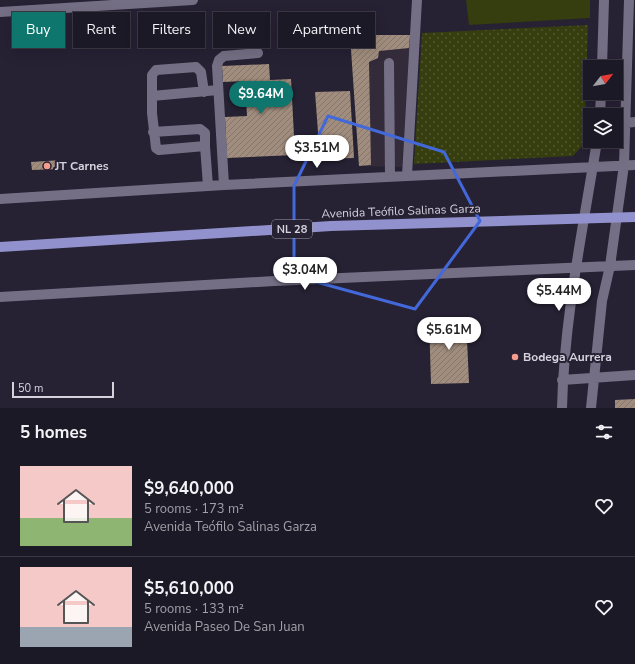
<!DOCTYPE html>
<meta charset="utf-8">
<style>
:root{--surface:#1c1926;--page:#25222e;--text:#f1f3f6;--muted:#a0a0a7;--line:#3a3843;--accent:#0f766e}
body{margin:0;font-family:"Nunito Sans",sans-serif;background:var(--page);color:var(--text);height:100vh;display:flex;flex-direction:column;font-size:15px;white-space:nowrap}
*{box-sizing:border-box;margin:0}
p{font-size:13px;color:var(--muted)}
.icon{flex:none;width:22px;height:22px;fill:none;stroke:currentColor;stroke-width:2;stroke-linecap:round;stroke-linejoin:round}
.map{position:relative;height:408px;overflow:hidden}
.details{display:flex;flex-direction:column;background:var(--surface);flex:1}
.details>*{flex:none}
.top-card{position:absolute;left:12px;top:12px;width:400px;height:36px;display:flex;gap:8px}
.needle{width:26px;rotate:59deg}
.tools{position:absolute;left:583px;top:60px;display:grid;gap:8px}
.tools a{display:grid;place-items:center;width:40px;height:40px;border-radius:0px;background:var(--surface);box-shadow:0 4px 16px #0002,0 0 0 1px var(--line);font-size:20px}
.scale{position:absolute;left:12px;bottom:10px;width:102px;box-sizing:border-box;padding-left:4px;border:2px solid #d5d2de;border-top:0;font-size:11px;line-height:14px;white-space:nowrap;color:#d5d2de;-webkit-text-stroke:3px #262133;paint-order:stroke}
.price{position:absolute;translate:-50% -34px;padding:0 9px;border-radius:14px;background:#fff;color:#222;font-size:13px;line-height:26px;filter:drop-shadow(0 1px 2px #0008)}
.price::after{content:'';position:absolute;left:50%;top:24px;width:12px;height:9px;margin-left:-6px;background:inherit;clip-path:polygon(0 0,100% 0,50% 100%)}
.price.selected{background:var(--accent);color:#fff}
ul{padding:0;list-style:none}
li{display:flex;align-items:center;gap:12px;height:100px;padding:0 20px}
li+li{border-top:1px solid var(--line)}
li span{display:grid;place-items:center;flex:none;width:112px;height:80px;border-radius:0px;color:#555}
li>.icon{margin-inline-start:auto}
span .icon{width:48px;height:48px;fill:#fffc;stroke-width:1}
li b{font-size:17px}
h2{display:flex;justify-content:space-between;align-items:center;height:48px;padding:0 20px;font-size:17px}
.chip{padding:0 14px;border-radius:0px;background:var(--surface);box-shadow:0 4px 16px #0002,0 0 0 1px var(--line);font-size:14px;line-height:36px}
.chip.selected{background:var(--accent);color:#fff}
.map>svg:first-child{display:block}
.commercial{fill:#342b3a}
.grass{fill:url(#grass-dots)}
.green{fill:#363d0e}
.building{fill:url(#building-hatch)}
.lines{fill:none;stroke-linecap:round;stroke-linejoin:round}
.minor{stroke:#756f85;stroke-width:10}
.major{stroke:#9192cd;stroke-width:10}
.marked{fill:none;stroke:#4268d9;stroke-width:3;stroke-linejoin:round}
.poi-dot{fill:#f49d8c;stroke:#262133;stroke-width:1.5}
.labels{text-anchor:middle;stroke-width:4;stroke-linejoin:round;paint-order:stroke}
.shield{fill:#262133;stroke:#a09dab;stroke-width:1}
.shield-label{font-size:11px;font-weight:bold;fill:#d5d2de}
.poi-label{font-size:12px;font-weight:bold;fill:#d5d2de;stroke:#262133;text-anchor:start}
.street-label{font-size:12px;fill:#d5d2de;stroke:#262133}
</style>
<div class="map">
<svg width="635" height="408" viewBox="0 0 635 408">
<defs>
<pattern id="grass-dots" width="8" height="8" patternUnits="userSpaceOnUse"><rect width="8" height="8" fill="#363d0e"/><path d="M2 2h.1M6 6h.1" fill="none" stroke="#525831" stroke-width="1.8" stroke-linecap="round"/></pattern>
<pattern id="building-hatch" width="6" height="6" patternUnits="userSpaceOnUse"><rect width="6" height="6" fill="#a18d7d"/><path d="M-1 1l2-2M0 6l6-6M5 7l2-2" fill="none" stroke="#84766c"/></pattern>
</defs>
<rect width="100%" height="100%" fill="#262133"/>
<path class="commercial" d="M 410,35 L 402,167 L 359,166 L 351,40 Z"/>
<path class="grass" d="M 588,25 L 584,144 L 573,156 L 414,164 L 422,33 Z"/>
<path class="green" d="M 466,0 L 590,0 L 590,18 L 469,25 Z"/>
<path class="building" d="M 350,35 L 410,35 L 409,48 L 379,51 L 378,58 L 369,62 L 371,165 L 359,166 Z
M 269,64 L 270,80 L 291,79 L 295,155 L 227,158 L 225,117 L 247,116 L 245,81 L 223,82 L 222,66 Z
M 350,91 L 354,158 L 320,159 L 315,92 Z
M 62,160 L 62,169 L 32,170 L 31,162 Z
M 466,318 L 469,383 L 431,384 L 429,319 Z
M 635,399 L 635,408 L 615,408 L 615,400 Z"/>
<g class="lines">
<path class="minor" d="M 0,12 L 193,0
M 389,63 L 390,176
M 602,67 L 604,0
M 204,92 L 201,72 L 196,67 L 156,70 L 152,75 L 152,96 L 218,90
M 152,96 L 152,113 L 156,148 L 159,150 L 205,146 L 208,186
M 600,115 L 601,93
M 616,124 L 635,122
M 153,132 L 200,129 L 205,133 L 205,146
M 407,175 L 417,0
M 224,185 L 217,66 L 219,60 L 224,56 L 258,53
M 0,199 L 224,185 L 635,165
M 0,297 L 274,281 L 635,265
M 562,380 L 635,375
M 562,408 C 564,318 583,229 597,141
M 591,408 L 602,301 L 610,266 L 624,165 L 629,0"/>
<path class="major" d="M 0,247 L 331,226 L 635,217"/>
</g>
<path class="marked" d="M 328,116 L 444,152 L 480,221 L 415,309 L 294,276 L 294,186 Z"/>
<g class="poi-dot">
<circle cx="47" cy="166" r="4"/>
<circle cx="515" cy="357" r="4"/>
</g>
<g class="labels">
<rect class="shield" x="272" y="220" width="40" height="18" rx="3"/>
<g class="shield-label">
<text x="292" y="233">NL 28</text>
</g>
<g class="poi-label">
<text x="55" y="170">JT Carnes</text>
<text x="523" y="361">Bodega Aurrera</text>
</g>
<g class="street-label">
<text transform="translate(401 211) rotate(-2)" y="4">Avenida Teófilo Salinas Garza</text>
</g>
</g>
</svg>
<div class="tools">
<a><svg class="needle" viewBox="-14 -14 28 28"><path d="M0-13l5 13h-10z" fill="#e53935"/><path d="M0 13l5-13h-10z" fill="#a0a0a7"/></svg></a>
<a><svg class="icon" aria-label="layers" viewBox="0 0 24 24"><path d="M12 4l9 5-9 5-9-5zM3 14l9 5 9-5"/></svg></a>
</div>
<div class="scale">50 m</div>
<b class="price selected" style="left:261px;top:115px">$9.64M</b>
<b class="price" style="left:317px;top:169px">$3.51M</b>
<b class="price" style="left:305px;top:291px">$3.04M</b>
<b class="price" style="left:559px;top:312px">$5.44M</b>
<b class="price" style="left:449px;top:351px">$5.61M</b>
<div class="top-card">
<a class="chip selected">Buy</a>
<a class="chip">Rent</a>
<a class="chip">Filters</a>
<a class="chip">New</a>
<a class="chip">Apartment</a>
</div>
</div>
<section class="details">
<h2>5 homes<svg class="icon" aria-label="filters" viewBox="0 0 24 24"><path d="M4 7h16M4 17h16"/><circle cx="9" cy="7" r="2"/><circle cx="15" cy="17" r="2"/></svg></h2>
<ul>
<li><span style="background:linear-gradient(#f6c9c9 65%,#8fb573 0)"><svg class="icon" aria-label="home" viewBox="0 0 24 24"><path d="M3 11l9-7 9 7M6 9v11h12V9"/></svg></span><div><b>$9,640,000</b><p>5 rooms · 173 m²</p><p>Avenida Teófilo Salinas Garza</p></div><svg class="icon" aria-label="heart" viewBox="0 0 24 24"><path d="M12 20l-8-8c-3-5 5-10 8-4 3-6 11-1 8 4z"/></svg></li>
<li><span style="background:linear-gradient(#f6c9c9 75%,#9aa5b1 0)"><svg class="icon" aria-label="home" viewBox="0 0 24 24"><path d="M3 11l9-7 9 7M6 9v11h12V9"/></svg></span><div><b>$5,610,000</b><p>5 rooms · 133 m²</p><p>Avenida Paseo De San Juan</p></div><svg class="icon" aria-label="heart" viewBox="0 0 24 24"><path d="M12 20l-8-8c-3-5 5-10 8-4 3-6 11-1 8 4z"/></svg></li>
</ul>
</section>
